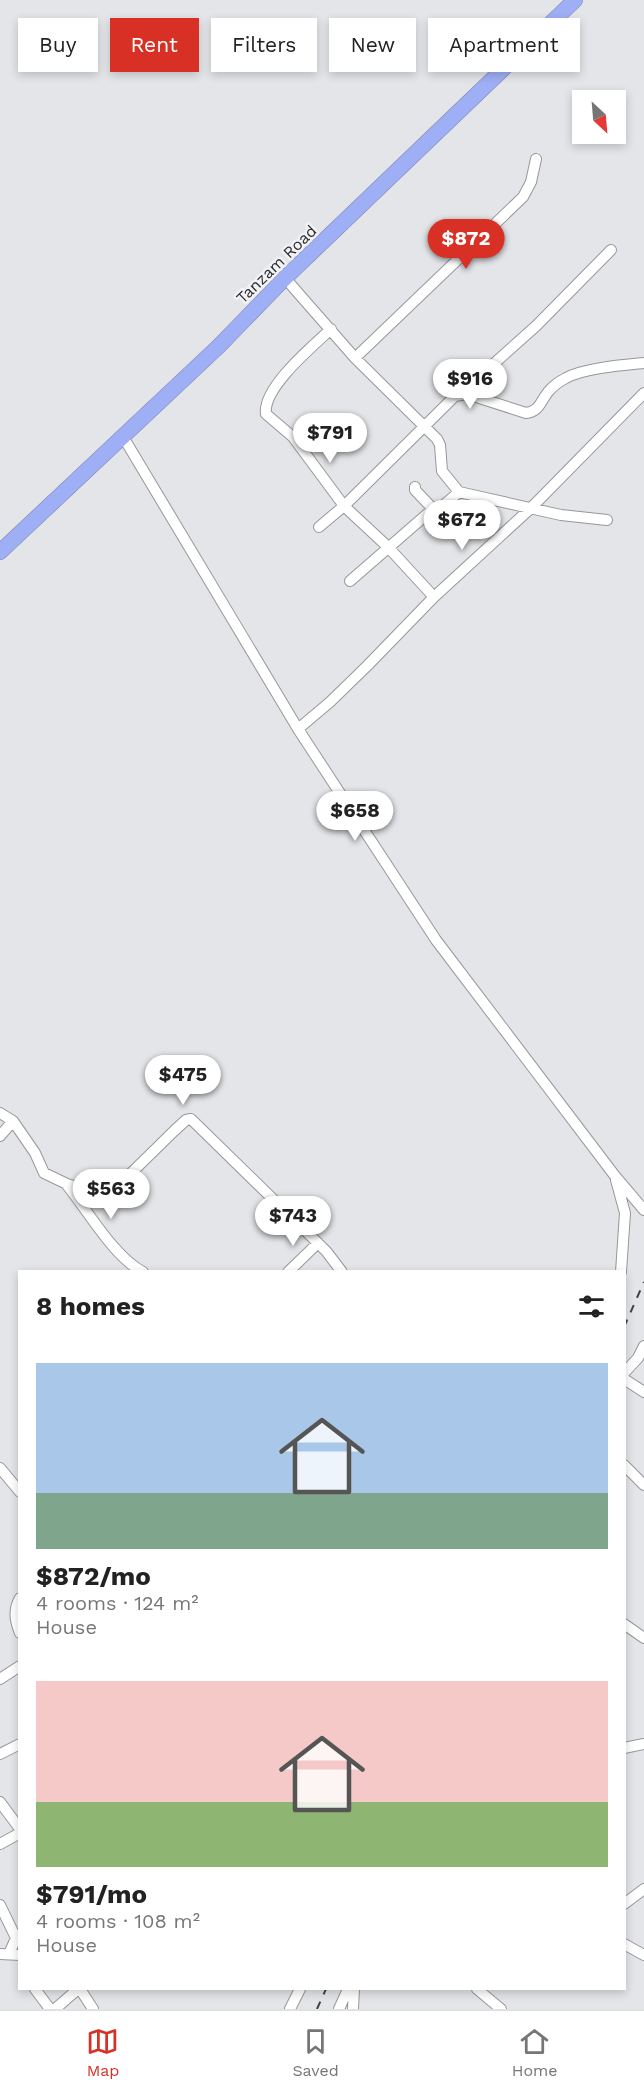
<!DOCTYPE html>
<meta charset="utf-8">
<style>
:root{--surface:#fff;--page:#f6f6f6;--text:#222;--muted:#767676;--line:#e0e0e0;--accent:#d93025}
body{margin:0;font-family:"Work Sans",sans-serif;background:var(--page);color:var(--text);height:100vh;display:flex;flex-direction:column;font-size:22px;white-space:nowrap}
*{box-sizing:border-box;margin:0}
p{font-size:20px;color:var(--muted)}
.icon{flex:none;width:33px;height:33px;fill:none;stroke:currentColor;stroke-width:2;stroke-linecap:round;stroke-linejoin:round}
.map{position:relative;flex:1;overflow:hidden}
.side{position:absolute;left:18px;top:1270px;width:608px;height:720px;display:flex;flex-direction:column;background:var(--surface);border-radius:0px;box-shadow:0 3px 9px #0003}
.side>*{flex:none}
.guide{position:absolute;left:18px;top:18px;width:609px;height:54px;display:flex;gap:12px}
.needle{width:39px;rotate:154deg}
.fabs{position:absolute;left:572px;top:90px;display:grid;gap:12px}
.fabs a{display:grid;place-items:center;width:54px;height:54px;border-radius:0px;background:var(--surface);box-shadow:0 3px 9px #0003;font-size:30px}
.price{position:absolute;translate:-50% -51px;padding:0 14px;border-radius:21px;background:#fff;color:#222;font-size:20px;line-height:39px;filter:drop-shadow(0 2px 3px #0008)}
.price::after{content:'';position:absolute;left:50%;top:36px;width:18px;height:14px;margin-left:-9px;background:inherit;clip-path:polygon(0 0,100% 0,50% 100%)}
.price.selected{background:var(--accent);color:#fff}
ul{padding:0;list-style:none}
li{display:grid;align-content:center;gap:12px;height:318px;padding:0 18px}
li span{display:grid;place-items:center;height:186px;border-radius:0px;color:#555}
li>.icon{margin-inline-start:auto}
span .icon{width:108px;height:108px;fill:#fffc;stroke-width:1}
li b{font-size:26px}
h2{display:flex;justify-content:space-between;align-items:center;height:72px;padding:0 18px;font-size:26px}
.tag{padding:0 21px;border-radius:0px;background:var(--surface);box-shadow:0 3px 9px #0003;font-size:21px;line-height:54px}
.tag.selected{background:var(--accent);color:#fff}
.tab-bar{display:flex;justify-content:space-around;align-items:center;height:84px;border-top:2px solid var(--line);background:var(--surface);font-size:16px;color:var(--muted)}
.tab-bar a{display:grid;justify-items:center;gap:3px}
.tab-bar .selected{color:var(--accent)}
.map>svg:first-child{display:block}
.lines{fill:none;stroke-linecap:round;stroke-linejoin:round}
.minor-casing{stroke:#969799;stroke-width:12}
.highway-casing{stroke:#7681af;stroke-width:16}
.minor{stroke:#fff;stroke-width:10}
.highway{stroke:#9faff5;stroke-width:15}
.rail{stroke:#424244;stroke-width:2;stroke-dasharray:8 8;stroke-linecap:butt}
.labels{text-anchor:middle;stroke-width:5;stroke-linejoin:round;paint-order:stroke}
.street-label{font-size:16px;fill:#2b2b2d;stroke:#f1f2f5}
</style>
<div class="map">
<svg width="644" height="2009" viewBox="0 0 644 2009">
<rect width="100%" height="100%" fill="#e4e5e8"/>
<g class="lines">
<defs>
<path id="minor" d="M 285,278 L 355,358 L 437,439 L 440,445 L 442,471 L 459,492 L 561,515 L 607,520
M 331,329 C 313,346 262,388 266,414 L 293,437 L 344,506 L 388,547 L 434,597
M 355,358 L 523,197 L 531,182 L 536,159
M 460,394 L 536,326 L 611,250
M 122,435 L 298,729 L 436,940 L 615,1176 L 644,1210
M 415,487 L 415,490 L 433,509 L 438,510 L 459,492
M 319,527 L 344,506 L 455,396 L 467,394 L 526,413 C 540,411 540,402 548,392 C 553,386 560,381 566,378 C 584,368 624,365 644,363
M 350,581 L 433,509
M 298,729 L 330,702 L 367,666 L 434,597 L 532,507 L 644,393
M 0,1113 L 13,1121 L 35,1153 L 44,1173 L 67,1184 L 87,1190 L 101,1190 L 110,1189 L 122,1182 L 174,1131 L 186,1120 L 191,1119 L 326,1251 L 342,1272
M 0,1136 L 13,1121
M 616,1180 L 625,1213 L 621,1272
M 67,1185 C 88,1211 114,1257 143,1272
M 288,1272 L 318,1243
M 624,1373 L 638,1358 L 644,1346
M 624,1379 L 644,1392
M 624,1465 L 644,1485
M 0,1468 L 20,1492
M 20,1598 C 13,1610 15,1621 20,1633
M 624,1624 L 644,1638
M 0,1679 L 20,1666
M 624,1748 L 644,1744
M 0,1754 L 20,1744
M 0,1802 L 20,1829
M 0,1844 L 20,1833
M 624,1904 L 644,1889
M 0,1905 L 16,1938 L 9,1954
M 624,1944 L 644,1955
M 0,1954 L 20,1955
M 35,1989 L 50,2009
M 80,1989 L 93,2009
M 477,1989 L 501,2009
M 55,2009 L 78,1989
M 290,2009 L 300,1989
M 339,2009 L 348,1989
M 353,2009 L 354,1989"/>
<path id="highway" d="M 0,552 L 219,346 L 285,278 L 575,0"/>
</defs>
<use href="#minor" class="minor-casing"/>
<use href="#highway" class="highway-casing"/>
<use href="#minor" class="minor"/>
<use href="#highway" class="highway"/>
<path class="rail" d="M 624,1327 L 644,1282
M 317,2009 L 326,1989"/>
</g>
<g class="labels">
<g class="street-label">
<text transform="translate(276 264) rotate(-44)" y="6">Tanzam Road</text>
</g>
</g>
</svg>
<div class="fabs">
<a><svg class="needle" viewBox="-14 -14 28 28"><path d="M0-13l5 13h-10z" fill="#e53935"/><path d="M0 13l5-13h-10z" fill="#767676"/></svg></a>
</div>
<b class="price selected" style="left:466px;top:270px">$872</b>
<b class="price" style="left:470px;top:410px">$916</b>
<b class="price" style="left:330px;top:464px">$791</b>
<b class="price" style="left:462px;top:551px">$672</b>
<b class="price" style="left:355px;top:842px">$658</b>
<b class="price" style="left:183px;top:1106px">$475</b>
<b class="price" style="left:111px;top:1220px">$563</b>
<b class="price" style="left:293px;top:1247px">$743</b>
<div class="guide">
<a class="tag">Buy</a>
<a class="tag selected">Rent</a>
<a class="tag">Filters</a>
<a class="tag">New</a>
<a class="tag">Apartment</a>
</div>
<section class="side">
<h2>8 homes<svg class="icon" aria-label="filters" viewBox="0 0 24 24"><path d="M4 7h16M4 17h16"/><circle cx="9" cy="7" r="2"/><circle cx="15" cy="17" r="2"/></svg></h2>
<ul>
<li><span style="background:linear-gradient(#a9c7e8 70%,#7fa58c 0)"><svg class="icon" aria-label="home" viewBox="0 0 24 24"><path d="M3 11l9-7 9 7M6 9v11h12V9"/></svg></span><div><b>$872/mo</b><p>4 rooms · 124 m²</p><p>House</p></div></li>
<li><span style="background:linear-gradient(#f6c9c9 65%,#8fb573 0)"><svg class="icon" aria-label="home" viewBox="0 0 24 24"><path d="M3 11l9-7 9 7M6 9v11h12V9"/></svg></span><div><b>$791/mo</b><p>4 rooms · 108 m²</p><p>House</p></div></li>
</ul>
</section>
</div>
<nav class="tab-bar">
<a class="selected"><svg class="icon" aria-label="map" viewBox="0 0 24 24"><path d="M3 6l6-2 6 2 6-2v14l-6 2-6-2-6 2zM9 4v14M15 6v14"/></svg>Map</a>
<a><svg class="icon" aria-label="saved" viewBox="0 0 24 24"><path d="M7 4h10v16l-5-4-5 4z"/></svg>Saved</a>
<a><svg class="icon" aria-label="home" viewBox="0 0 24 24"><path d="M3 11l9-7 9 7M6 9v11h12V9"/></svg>Home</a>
</nav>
